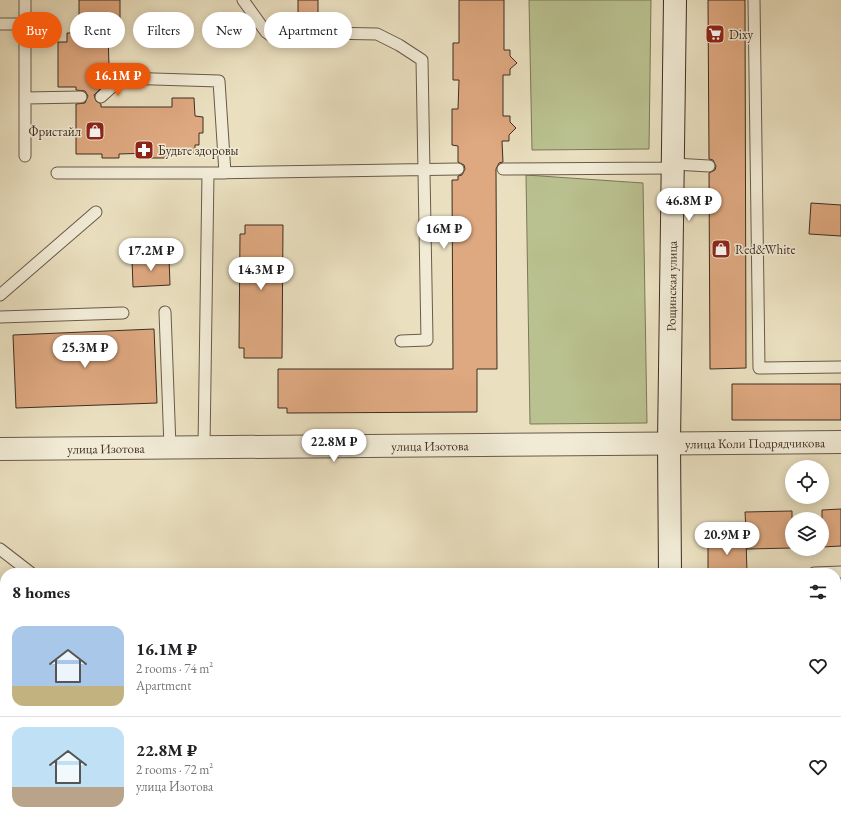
<!DOCTYPE html>
<meta charset="utf-8">
<style>
:root{--surface:#fff;--page:#f6f6f6;--text:#202124;--muted:#757577;--line:#e0e0e0;--accent:#ea580c}
body{margin:0;font-family:"EB Garamond",serif;background:var(--page);color:var(--text);height:100vh;display:flex;flex-direction:column;font-size:15px;white-space:nowrap}
*{box-sizing:border-box;margin:0}
p{font-size:13px;color:var(--muted)}
.icon{flex:none;width:22px;height:22px;fill:none;stroke:currentColor;stroke-width:2;stroke-linecap:round;stroke-linejoin:round}
.map{position:relative;flex:1;overflow:hidden}
.panel{position:absolute;left:0px;top:568px;width:841px;height:256px;display:flex;flex-direction:column;background:var(--surface);border-radius:16px 16px 0 0;box-shadow:0 2px 10px #0003}
.panel>*{flex:none}
.banner{position:absolute;left:12px;top:12px;width:400px;height:36px;display:flex;gap:8px}
.controls{position:absolute;left:785px;top:460px;display:grid;gap:8px}
.controls a{display:grid;place-items:center;width:44px;height:44px;border-radius:50%;background:var(--surface);box-shadow:0 2px 10px #0003;font-size:20px}
.price{position:absolute;translate:-50% -34px;padding:0 9px;border-radius:14px;background:#fff;color:#222;font-size:13px;line-height:26px;filter:drop-shadow(0 1px 2px #0008)}
.price::after{content:'';position:absolute;left:50%;top:24px;width:12px;height:9px;margin-left:-6px;background:inherit;clip-path:polygon(0 0,100% 0,50% 100%)}
.price.on{background:var(--accent);color:#fff}
ul{padding:0;list-style:none}
li{display:flex;align-items:center;gap:12px;height:100px;padding:0 12px}
li+li{border-top:1px solid var(--line)}
li span{display:grid;place-items:center;flex:none;width:112px;height:80px;border-radius:12px;color:#555}
li>.icon{margin-inline-start:auto}
span .icon{width:48px;height:48px;fill:#fffc;stroke-width:1}
li b{font-size:17px}
h2{display:flex;justify-content:space-between;align-items:center;height:48px;padding:0 12px;font-size:17px}
.pill{padding:0 14px;border-radius:18px;background:var(--surface);box-shadow:0 2px 10px #0003;font-size:14px;line-height:36px}
.pill.on{background:var(--accent);color:#fff}
.map>svg:first-child{display:block}
.green{fill:#bac190;stroke:#7c7759}
.building{fill:#dea880;stroke:#3f2d22}
.lines{fill:none;stroke-linecap:round;stroke-linejoin:round}
.lane-casing{stroke:#6a5a4a;stroke-width:13}
.street-casing{stroke:#6a5a4a;stroke-width:24}
.secondary-casing{stroke:#3f2d22;stroke-width:24}
.lane{stroke:#f1ebd6;stroke-width:11}
.street{stroke:#f1ebd6;stroke-width:22}
.secondary{stroke:#f1ebd6;stroke-width:22}
.labels{text-anchor:middle;stroke-width:3;stroke-linejoin:round;paint-order:stroke}
.poi-label{font-size:13px;fill:#3f2d22;stroke:#f1ebd6;text-anchor:start}
.street-label{font-size:13px;fill:#3f2d22;stroke:#f1ebd6}
</style>
<div class="map">
<svg width="841" height="824" viewBox="0 0 841 824">
<rect width="100%" height="100%" fill="#eae0c0"/>
<filter id="stains"><feTurbulence type="fractalNoise" baseFrequency=".005" numOctaves="4"/><feColorMatrix values="0 0 0 0 .2 0 0 0 0 .09 0 0 0 0 .02 0 0 0 .5 -.17"/></filter>
<radialGradient id="worn" r=".72"><stop offset=".6" stop-color="#630" stop-opacity="0"/><stop offset="1" stop-color="#630" stop-opacity=".3"/></radialGradient>
<path class="green" d="M 529,0 L 651,0 L 649,149 L 532,150 Z
M 526,175 L 643,183 L 647,423 L 530,424 Z"/>
<path class="building" d="M 79,0 L 120,0 L 120,23 L 112,23 L 112,32 L 108,32 L 109,67 L 105,68 L 105,77 L 101,77 L 101,88 L 94,95 L 96,101 L 101,104 L 101,107 L 172,107 L 172,98 L 194,98 L 195,116 L 203,117 L 203,133 L 199,133 L 199,145 L 195,145 L 195,153 L 168,153 L 168,158 L 150,158 L 150,153 L 119,154 L 119,158 L 102,158 L 102,154 L 76,154 L 76,104 L 85,103 L 88,96 L 85,91 L 76,90 L 76,87 L 58,87 L 58,42 L 67,42 L 67,33 L 79,33 Z
M 298,0 L 318,0 L 318,16 L 298,16 Z
M 459,0 L 504,0 L 504,50 L 510,50 L 510,56 L 517,63 L 510,69 L 510,75 L 503,75 L 503,116 L 510,116 L 510,122 L 516,128 L 509,135 L 509,141 L 502,141 L 503,162 L 499,163 L 496,169 L 497,369 L 477,369 L 477,412 L 287,413 L 287,408 L 278,408 L 278,369 L 453,369 L 452,180 L 458,180 L 458,176 L 462,175 L 465,169 L 464,165 L 458,162 L 458,146 L 452,145 L 452,109 L 458,109 L 459,80 L 453,80 L 453,43 L 459,43 Z
M 708,0 L 745,0 L 746,368 L 710,369 L 709,173 L 715,170 L 716,166 L 713,160 L 709,159 Z
M 811,203 L 841,205 L 841,236 L 809,234 Z
M 245,225 L 283,225 L 282,358 L 244,358 L 244,348 L 239,348 L 240,234 L 245,234 Z
M 169,258 L 170,285 L 133,287 L 132,259 Z
M 154,329 L 157,403 L 16,408 L 13,335 Z
M 732,384 L 841,384 L 841,420 L 732,420 Z
M 841,509 L 841,546 L 822,547 L 822,510 Z
M 792,511 L 792,548 L 747,549 L 745,512 Z
M 746,539 L 747,573 L 708,573 L 708,540 Z"/>
<g class="lines">
<defs>
<path id="lane" d="M 25,0 L 25,156
M 243,0 L 266,32 L 277,40 L 320,41
M 754,0 L 759,368 L 841,367
M 0,24 L 25,24
M 324,33 L 377,34 L 399,45 L 422,60 L 427,340 L 401,341
M 101,97 L 122,78 L 219,81 L 225,173
M 25,98 L 81,97
M 674,164 L 709,166
M 503,169 L 673,168
M 57,173 L 208,173 L 458,169
M 0,295 L 96,212
M 165,312 L 170,447
M 0,317 L 123,313
M 204,447 L 208,173
M 0,549 L 31,573
M 814,573 L 841,572
M 0,625 L 5,624
M 836,657 L 841,657
M 0,795 L 5,795
M 69,819 L 69,824
M 291,819 L 291,824
M 140,824 L 140,819"/>
<g id="street">
<path id="s1" d="M 0,449 L 841,442"/>
</g>
<g id="secondary">
<path id="s2" d="M 670,573 L 669,443 L 675,0"/>
<path d="M 672,819 L 672,824"/>
</g>
</defs>
<use href="#lane" class="lane-casing"/>
<use href="#street" class="street-casing"/>
<use href="#secondary" class="secondary-casing"/>
<use href="#lane" class="lane"/>
<use href="#street" class="street"/>
<use href="#secondary" class="secondary"/>
</g>
<defs>
<symbol id="supermarket-square" viewBox="-11 -11 22 22"><rect x="-9" y="-9" width="18" height="18" rx="4" fill="#8f2418" stroke="#f1ebd6"/><path d="M-6-5.5h2.5l.6 2H6L4.5 2H-2.5L-4.4-4H-6ZM-1.5 3.2a1.3 1.3 0 1 0 .1 0ZM3 3.2a1.3 1.3 0 1 0 .1 0Z" fill="#fff"/></symbol>
<symbol id="shop-square" viewBox="-11 -11 22 22"><rect x="-9" y="-9" width="18" height="18" rx="4" fill="#8f2418" stroke="#f1ebd6"/><path d="M-5-2.5h2.3a2.7 3.5 0 0 1 5.4 0H5L5.5 6h-11ZM-1.5-2.5h3a1.5 2.3 0 0 0-3 0Z" fill="#fff"/></symbol>
<symbol id="pharmacy-square" viewBox="-11 -11 22 22"><rect x="-9" y="-9" width="18" height="18" rx="4" fill="#8f2418" stroke="#f1ebd6"/><path d="M-2-6h4v4h4v4h-4v4h-4v-4h-4v-4h4Z" fill="#fff"/></symbol>
</defs>
<g fill-rule="evenodd">
<use href="#supermarket-square" x="704" y="23" width="22" height="22"/>
<use href="#shop-square" x="84" y="120" width="22" height="22"/>
<use href="#pharmacy-square" x="133" y="139" width="22" height="22"/>
<use href="#shop-square" x="710" y="238" width="22" height="22"/>
</g>
<g class="labels">
<g class="poi-label">
<text x="729" y="39">Dixy</text>
<text x="81" y="136" text-anchor="end">Фристайл</text>
<text x="158" y="155">Будьте здоровы</text>
<text x="735" y="254">Red&amp;White</text>
</g>
<g class="street-label">
<text dy="5" stroke="none"><textPath href="#s2" startOffset="287">Рощинская улица</textPath></text>
<text dy="5" stroke="none"><textPath href="#s1" startOffset="755">улица Коли Подрядчикова</textPath></text>
<text dy="5" stroke="none"><textPath href="#s1" startOffset="430">улица Изотова</textPath></text>
<text dy="5" stroke="none"><textPath href="#s1" startOffset="106">улица Изотова</textPath></text>
</g>
</g>
<rect width="100%" height="100%" filter="url(#stains)"/>
<rect width="100%" height="100%" fill="url(#worn)"/>
</svg>
<div class="controls">
<a><svg class="icon" aria-label="locate" viewBox="0 0 24 24"><circle cx="12" cy="12" r="6"/><path d="M12 2v4M12 18v4M2 12h4M18 12h4"/></svg></a>
<a><svg class="icon" aria-label="layers" viewBox="0 0 24 24"><path d="M12 4l9 5-9 5-9-5zM3 14l9 5 9-5"/></svg></a>
</div>
<b class="price on" style="left:118px;top:97px">16.1M ₽</b>
<b class="price" style="left:689px;top:222px">46.8M ₽</b>
<b class="price" style="left:444px;top:250px">16M ₽</b>
<b class="price" style="left:151px;top:272px">17.2M ₽</b>
<b class="price" style="left:261px;top:291px">14.3M ₽</b>
<b class="price" style="left:85px;top:369px">25.3M ₽</b>
<b class="price" style="left:334px;top:463px">22.8M ₽</b>
<b class="price" style="left:727px;top:556px">20.9M ₽</b>
<div class="banner">
<a class="pill on">Buy</a>
<a class="pill">Rent</a>
<a class="pill">Filters</a>
<a class="pill">New</a>
<a class="pill">Apartment</a>
</div>
<section class="panel">
<h2>8 homes<svg class="icon" aria-label="filters" viewBox="0 0 24 24"><path d="M4 7h16M4 17h16"/><circle cx="9" cy="7" r="2"/><circle cx="15" cy="17" r="2"/></svg></h2>
<ul>
<li><span style="background:linear-gradient(#a9c7e8 75%,#c2b280 0)"><svg class="icon" aria-label="home" viewBox="0 0 24 24"><path d="M3 11l9-7 9 7M6 9v11h12V9"/></svg></span><div><b>16.1M ₽</b><p>2 rooms · 74 m²</p><p>Apartment</p></div><svg class="icon" aria-label="heart" viewBox="0 0 24 24"><path d="M12 20l-8-8c-3-5 5-10 8-4 3-6 11-1 8 4z"/></svg></li>
<li><span style="background:linear-gradient(#bfe0f5 75%,#b9a48a 0)"><svg class="icon" aria-label="home" viewBox="0 0 24 24"><path d="M3 11l9-7 9 7M6 9v11h12V9"/></svg></span><div><b>22.8M ₽</b><p>2 rooms · 72 m²</p><p>улица Изотова</p></div><svg class="icon" aria-label="heart" viewBox="0 0 24 24"><path d="M12 20l-8-8c-3-5 5-10 8-4 3-6 11-1 8 4z"/></svg></li>
</ul>
</section>
</div>
